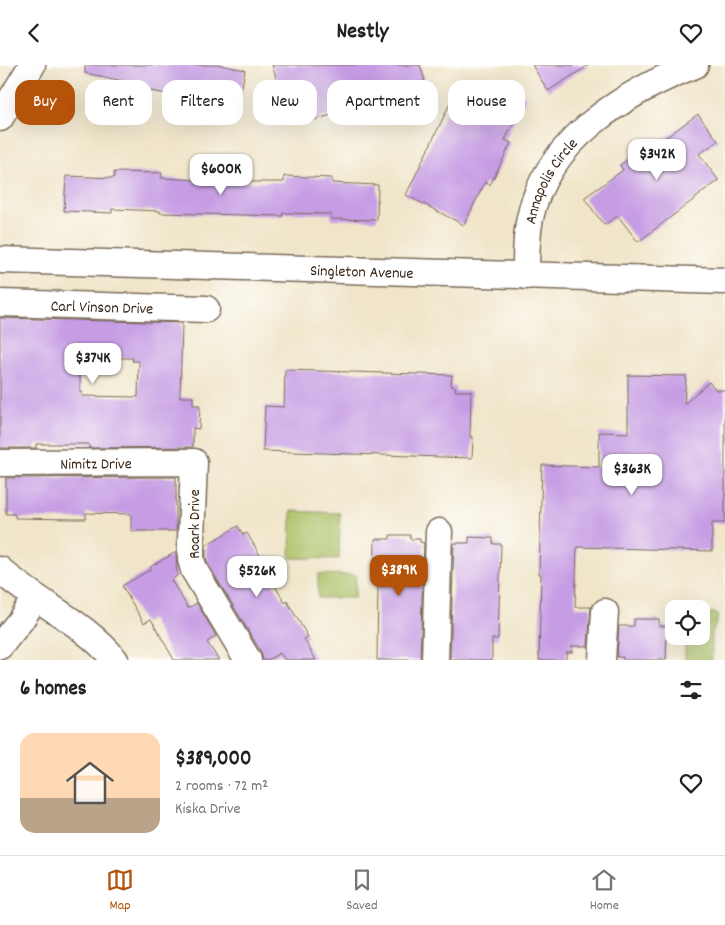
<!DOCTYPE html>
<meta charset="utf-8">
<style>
:root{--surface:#fff;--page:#f6f6f6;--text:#222;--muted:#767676;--line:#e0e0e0;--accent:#b45309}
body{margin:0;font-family:Dekko,sans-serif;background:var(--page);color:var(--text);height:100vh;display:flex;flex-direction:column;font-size:19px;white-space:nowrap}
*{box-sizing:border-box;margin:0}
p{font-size:16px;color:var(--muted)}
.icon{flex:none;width:28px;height:28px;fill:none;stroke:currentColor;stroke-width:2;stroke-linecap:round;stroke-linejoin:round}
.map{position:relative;height:595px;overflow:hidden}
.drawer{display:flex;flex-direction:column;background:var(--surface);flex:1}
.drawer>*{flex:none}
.hud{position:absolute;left:15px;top:15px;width:695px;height:45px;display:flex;gap:10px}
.fabs{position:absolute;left:665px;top:535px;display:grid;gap:10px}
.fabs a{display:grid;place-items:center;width:45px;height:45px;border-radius:10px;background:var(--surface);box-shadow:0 5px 20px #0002;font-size:25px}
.price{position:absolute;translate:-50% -42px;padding:0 11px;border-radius:10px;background:#fff;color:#222;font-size:16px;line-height:32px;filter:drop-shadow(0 1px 2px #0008)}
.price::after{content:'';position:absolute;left:50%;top:30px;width:15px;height:11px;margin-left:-8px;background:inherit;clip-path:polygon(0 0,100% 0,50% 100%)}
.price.active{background:var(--accent);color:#fff}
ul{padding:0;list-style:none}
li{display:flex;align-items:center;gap:15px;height:125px;padding:0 20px}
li+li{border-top:1px solid var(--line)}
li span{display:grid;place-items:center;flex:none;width:140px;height:100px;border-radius:15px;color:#555}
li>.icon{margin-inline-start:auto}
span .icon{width:60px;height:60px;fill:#fffc;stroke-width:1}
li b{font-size:21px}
h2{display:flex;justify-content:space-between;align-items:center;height:60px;padding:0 20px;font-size:21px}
.pill{padding:0 18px;border-radius:15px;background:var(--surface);box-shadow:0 5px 20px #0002;font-size:18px;line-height:45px}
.pill.active{background:var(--accent);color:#fff}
header{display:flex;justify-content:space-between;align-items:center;height:65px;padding:0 20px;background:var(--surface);font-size:22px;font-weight:700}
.menu{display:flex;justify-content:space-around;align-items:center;height:70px;border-top:1px solid var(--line);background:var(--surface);font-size:14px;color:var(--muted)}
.menu a{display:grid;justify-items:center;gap:2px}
.menu .active{color:var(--accent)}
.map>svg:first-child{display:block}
.green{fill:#aabf63;stroke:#727440}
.building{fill:#c69ce4;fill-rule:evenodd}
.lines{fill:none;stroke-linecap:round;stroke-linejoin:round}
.minor-casing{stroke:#7a6b5a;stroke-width:29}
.minor{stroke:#fff;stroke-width:26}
.labels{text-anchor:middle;stroke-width:5;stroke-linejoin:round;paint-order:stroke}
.street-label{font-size:16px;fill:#3b2a1e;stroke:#fdfcf7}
</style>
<header><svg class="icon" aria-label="back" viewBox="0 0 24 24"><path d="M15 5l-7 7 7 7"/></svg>Nestly<svg class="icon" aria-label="heart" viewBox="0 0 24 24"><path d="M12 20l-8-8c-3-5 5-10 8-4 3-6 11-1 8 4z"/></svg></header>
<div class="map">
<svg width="725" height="595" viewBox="0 0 725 595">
<rect width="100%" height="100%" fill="#fdfcf7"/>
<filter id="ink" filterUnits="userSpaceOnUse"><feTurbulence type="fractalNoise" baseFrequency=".02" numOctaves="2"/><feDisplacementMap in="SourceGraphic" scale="10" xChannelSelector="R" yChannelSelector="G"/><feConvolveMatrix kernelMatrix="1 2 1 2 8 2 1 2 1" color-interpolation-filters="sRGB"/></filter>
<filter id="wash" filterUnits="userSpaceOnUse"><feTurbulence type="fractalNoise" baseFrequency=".0096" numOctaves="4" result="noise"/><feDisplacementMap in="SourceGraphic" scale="20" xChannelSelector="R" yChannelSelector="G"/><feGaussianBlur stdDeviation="1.12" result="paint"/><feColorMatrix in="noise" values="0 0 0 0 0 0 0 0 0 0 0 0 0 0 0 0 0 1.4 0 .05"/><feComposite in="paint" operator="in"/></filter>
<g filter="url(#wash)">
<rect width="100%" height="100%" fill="#f0e5c9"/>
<path class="green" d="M 291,446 L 340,448 L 339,494 L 290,493 Z
M 318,509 L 356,510 L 355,533 L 318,533 Z
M 701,548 L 716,548 L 718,553 L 712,568 L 712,595 L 685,595 L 685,571 L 701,571 Z"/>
<g id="blocks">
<path class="building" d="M 85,0 L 220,0 L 245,5 L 239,38 L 193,29 L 191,34 L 146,25 L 147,21 L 85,8 Z
M 272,0 L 420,0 L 425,16 L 381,29 L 383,35 L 307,57 L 297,26 L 282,31 Z
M 532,0 L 589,0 L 548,26 Z
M 460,18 L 490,32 L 496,18 L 526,32 L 505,75 L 511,78 L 490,120 L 485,117 L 464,160 L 406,130 Z
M 698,49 L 718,76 L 699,89 L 719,116 L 700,128 L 701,129 L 638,177 L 618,151 L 604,160 L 584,133 L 623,105 L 620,100 L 658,73 L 661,76 Z
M 114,107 L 162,108 L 161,113 L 236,117 L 284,117 L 284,111 L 332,113 L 332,118 L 378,120 L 377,155 L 331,154 L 331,149 L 283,148 L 283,151 L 160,148 L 160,146 L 112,144 L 112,148 L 64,146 L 66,111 L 114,113 Z
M 0,253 L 182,258 L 180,332 L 193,332 L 193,340 L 200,340 L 199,364 L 193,363 L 193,382 L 89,383 L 89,379 L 36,379 L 36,383 L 0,383 ZM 88,293 L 133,293 L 132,296 L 139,296 L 138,332 L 82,331 L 82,327 L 80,327 L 80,294 Z
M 285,305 L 452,310 L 451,321 L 456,322 L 455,326 L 471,326 L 470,372 L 473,372 L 472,393 L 263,386 L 265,341 L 284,342 Z
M 628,310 L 686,311 L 684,339 L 709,317 L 716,325 L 725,325 L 725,458 L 712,458 L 712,486 L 577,482 L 575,542 L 591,542 L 588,581 L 572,581 L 572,587 L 566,587 L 566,595 L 539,595 L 541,509 L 539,509 L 542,400 L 599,402 L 599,367 L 628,368 Z
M 176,412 L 176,466 L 131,466 L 131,449 L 86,448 L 86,454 L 74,454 L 15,453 L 15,449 L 6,449 L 6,413 Z
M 238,461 L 243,470 L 247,468 L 261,492 L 259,494 L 285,538 L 287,536 L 308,572 L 304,574 L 316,595 L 285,595 L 280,588 L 268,595 L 263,595 L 261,587 L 208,499 L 206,492 L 206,480 Z
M 390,470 L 410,470 L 410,474 L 420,474 L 420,477 L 424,478 L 420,595 L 377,595 L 378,517 L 374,517 L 375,474 L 390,474 Z
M 469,472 L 493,473 L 493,479 L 501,479 L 498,574 L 492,574 L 492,595 L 450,595 L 454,478 L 469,478 Z
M 176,487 L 177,511 L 171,515 L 188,543 L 197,538 L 216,571 L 207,577 L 219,595 L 174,595 L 151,554 L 144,558 L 122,521 L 151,504 L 150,502 Z
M 634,554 L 659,554 L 659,561 L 667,561 L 666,595 L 623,595 L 623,592 L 617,592 L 619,561 L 634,561 Z"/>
</g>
</g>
<g filter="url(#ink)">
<use href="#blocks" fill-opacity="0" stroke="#7a6b5a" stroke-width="1"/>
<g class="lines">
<defs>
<g id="minor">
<path d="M 0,53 L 32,0"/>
<path id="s1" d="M 0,195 L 725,216"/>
<path id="s2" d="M 526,211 C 526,191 526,172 530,153 C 546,75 626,27 695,0"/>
<path id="s3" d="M 0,238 L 206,244"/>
<path id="s4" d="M 0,398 L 194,397 L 191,474 L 191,494 L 194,505 L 248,595"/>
<path d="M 0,505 C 37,538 84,557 115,595"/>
<path d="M 0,581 L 20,556 L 35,533"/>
<path d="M 435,595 L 439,467"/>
<path d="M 602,595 L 605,547"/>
</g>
</defs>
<use href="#minor" class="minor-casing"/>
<use href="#minor" class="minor"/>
</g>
</g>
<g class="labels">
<g class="street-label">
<text dy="6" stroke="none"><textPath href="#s2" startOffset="101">Annapolis Circle</textPath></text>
<text dy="6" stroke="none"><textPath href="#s1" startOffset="362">Singleton Avenue</textPath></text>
<text dy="6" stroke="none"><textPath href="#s3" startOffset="102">Carl Vinson Drive</textPath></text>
<text dy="6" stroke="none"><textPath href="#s4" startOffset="96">Nimitz Drive</textPath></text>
<text transform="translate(193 459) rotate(-90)" y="6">Roark Drive</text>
</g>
</g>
</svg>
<div class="fabs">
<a><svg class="icon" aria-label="locate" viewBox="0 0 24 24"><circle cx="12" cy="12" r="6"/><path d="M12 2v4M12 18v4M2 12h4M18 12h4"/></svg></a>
</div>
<b class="price" style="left:657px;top:116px">$342K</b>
<b class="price" style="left:221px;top:131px">$600K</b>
<b class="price" style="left:93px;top:320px">$374K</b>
<b class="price" style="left:632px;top:431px">$363K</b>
<b class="price active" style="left:399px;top:532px">$389K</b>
<b class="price" style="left:257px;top:533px">$526K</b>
<div class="hud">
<a class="pill active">Buy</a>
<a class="pill">Rent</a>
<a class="pill">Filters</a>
<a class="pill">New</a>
<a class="pill">Apartment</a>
<a class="pill">House</a>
</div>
</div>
<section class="drawer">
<h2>6 homes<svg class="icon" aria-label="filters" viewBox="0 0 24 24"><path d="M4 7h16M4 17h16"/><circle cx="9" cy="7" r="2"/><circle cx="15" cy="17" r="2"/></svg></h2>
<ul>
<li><span style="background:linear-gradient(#ffd9b3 65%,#b9a48a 0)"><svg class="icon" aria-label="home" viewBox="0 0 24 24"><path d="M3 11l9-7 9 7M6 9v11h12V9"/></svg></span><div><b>$389,000</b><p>2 rooms · 72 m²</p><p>Kiska Drive</p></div><svg class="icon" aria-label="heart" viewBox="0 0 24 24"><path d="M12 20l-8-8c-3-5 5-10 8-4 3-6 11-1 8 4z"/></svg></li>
</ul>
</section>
<nav class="menu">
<a class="active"><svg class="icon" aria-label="map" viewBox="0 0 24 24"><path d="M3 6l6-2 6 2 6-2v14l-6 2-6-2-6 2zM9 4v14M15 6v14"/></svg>Map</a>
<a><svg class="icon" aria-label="saved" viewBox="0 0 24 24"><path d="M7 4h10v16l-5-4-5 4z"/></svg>Saved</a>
<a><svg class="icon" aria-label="home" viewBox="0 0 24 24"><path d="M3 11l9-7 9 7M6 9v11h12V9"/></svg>Home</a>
</nav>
